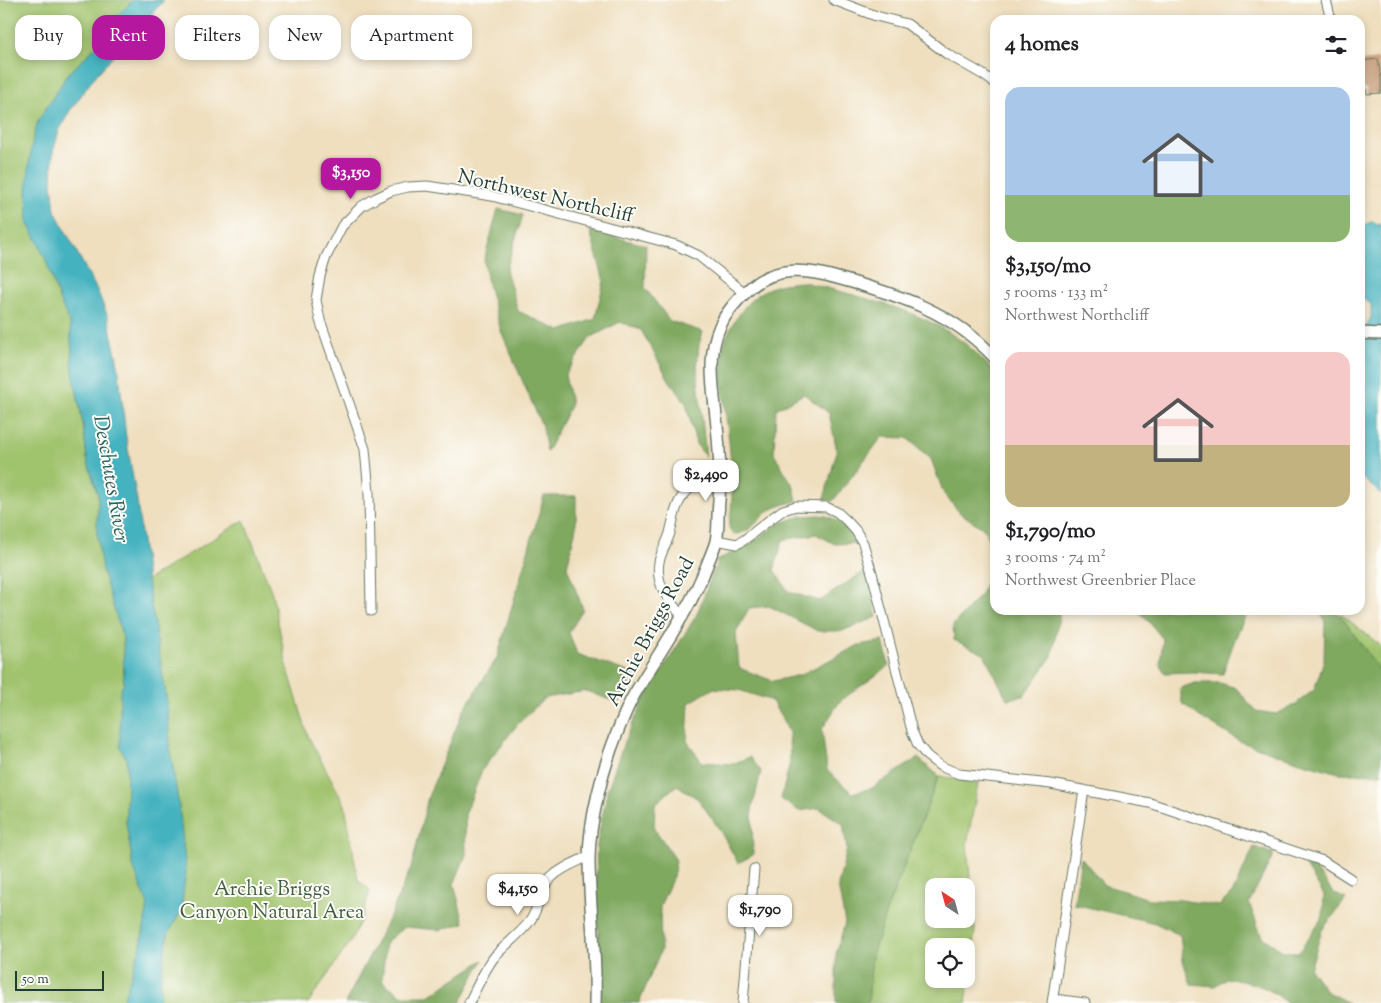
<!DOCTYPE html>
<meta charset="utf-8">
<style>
:root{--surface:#fff;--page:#f6f6f6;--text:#202124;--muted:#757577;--accent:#b5179e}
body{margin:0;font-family:"Sorts Mill Goudy",serif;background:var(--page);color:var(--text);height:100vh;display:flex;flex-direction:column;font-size:19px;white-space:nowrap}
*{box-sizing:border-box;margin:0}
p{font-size:16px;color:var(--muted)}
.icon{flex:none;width:28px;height:28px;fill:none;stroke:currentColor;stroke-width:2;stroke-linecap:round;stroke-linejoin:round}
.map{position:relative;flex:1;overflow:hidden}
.sheet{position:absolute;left:990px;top:15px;width:375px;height:600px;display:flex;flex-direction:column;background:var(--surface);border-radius:15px;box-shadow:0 2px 8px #0003}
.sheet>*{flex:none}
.guide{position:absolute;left:15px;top:15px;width:475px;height:45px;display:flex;gap:10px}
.needle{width:32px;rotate:324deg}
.fabs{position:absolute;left:925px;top:878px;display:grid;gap:10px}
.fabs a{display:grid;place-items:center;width:50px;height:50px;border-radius:10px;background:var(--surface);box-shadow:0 2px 8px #0003;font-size:25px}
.scale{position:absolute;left:15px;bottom:12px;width:89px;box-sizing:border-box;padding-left:5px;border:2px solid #1f3d34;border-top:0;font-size:14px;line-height:18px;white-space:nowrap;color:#1f3d34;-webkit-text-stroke:4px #fdfcf7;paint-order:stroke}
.price{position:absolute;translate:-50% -42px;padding:0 11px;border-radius:10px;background:#fff;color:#222;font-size:16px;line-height:32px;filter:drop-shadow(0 1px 2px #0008)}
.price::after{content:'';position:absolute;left:50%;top:30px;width:15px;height:11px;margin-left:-8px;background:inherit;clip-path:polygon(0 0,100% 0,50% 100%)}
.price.selected{background:var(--accent);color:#fff}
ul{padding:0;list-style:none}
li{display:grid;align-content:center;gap:10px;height:265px;padding:0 15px}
li span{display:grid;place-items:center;height:155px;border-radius:15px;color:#555}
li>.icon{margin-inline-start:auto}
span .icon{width:90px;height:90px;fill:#fffc;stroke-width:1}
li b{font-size:21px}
h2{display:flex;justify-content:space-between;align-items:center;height:60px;padding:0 15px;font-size:21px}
.pill{padding:0 18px;border-radius:15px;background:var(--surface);box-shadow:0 2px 8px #0003;font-size:18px;line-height:45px}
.pill.selected{background:var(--accent);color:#fff}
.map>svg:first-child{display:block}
.green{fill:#a0c36d;stroke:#608050;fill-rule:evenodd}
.forest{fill:#80a960;stroke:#50734a}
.water{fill:#44b2c0;stroke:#32787a}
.building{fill:#c79e7a}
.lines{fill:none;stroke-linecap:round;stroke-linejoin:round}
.minor-casing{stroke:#687665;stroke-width:11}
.tertiary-casing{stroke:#687665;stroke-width:14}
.minor{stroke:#fff;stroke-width:9}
.tertiary{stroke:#fff;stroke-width:11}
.labels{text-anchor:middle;stroke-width:4;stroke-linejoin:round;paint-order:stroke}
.street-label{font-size:20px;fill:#1f3d34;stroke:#fdfcf7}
.park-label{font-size:20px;fill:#3f5e42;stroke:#fdfcf7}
.water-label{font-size:21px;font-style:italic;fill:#2a605e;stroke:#fdfcf7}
</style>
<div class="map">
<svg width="1381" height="1003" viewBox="0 0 1381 1003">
<rect width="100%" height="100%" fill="#fdfcf7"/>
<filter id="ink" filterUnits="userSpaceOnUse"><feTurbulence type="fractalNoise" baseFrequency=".02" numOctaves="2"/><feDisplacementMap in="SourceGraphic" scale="10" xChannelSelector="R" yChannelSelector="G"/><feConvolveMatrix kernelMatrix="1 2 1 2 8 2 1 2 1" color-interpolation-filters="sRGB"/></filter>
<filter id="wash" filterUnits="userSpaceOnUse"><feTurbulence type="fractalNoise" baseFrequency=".0096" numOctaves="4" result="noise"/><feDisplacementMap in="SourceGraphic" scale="20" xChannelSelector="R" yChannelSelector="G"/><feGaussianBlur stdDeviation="1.12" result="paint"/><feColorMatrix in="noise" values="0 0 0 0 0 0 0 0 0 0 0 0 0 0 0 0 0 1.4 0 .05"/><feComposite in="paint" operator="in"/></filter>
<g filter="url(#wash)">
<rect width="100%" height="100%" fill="#efdfbf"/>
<path class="green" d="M 0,0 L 133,0 L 105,28 L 106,37 L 67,75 L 54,97 L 45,258 L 59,299 L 70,324 L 73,373 L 83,424 L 87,459 L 98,495 L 97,533 L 102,569 L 123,638 L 124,683 L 127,760 L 126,822 L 133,866 L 148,905 L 141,945 L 127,1003 L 0,1003 Z
M 244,520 L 272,593 L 287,666 L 308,736 L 345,805 L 358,880 L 370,890 L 362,918 L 351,941 L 308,1003 L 159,1003 L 161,975 L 168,934 L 181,912 L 180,814 L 171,755 L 167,702 L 147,580 Z
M 1341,614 L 1381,646 L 1381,672 L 1340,615 Z
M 939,776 L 978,784 L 967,844 L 975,930 L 966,1003 L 868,1003 L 872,955 L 886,912 ZM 934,886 L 966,886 L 966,919 L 934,919 ZM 934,946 L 966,946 L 966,979 L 934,979 Z"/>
<path class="forest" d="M 498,209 L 523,215 L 506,270 L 518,311 L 560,331 L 595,319 L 604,281 L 590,231 L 646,245 L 645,288 L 670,321 L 703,332 L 699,344 L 697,369 L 706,457 L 696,444 L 686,403 L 669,380 L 641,330 L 620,322 L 590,338 L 565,375 L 571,404 L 547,452 L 542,426 L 501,331 L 488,284 L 484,261 Z
M 804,282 C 873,301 949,313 995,374 L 995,610 L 1060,610 L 1052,656 L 1024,696 L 1007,699 L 984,654 L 954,640 L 953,625 L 981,594 L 995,562 L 986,530 L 960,513 L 944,494 L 931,459 L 907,438 L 882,437 L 833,501 L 824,499 L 837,451 L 829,413 L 804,394 L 776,409 L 774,454 L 794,487 L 797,501 C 788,503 778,506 770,510 C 757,519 752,534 733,534 L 730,530 L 729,526 C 733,501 733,477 730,453 C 728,421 719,382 723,350 C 725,336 733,323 741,312 C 757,289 776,283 804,282 Z
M 544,496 L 576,496 L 576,527 L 567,567 L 583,609 L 569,633 L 577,654 L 634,674 L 618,703 L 586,691 L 545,698 L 517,725 L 482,770 L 465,815 L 466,855 L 454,884 L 464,923 L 440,930 L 404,927 L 386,942 L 382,981 L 403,996 L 429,996 L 483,960 L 460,1003 L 345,1003 L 391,914 L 412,865 L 428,797 L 463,711 L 497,658 Z
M 801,516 C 809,516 819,514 826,516 C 840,520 851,530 857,543 L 835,544 L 816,534 L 783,540 L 774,570 L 789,592 L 820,601 L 866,570 L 877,617 L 842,631 L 818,631 L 769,606 L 749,608 L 736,633 L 739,668 L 773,681 L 800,675 L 859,645 L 883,641 L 889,666 L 840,701 L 822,729 L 827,770 L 852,793 L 872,788 L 918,758 L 939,776 L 886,912 L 872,955 L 868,1003 L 836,1003 L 836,954 L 845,923 L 838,885 L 847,849 L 843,824 L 819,808 L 799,811 L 781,799 L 790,762 L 789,732 L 772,701 L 739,690 L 714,688 L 689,703 L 687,741 L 702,762 L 732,764 L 750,757 L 761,771 L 752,810 L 753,855 L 738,863 L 718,827 L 698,799 L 677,785 L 655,804 L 654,828 L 676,860 L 673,877 L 660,906 L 661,950 L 639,1003 L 601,1003 L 600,959 L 596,884 L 597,845 L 607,791 L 624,742 L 644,700 L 696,616 L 718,560 L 727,555 L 741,550 L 778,524 Z
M 1135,610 L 1249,610 C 1238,629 1230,652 1223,674 L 1194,672 L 1165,673 L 1160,664 L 1163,639 L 1145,617 Z
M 1317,610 L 1334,610 L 1340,615 L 1381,672 L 1381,774 L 1339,773 L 1300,762 L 1241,742 L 1200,717 L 1182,703 L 1180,688 L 1195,683 L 1220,683 L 1236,688 L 1256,711 L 1276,714 L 1293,706 L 1314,690 L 1324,660 L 1325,622 L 1321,613 Z
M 1254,847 L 1274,854 L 1249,903 L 1262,937 L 1284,952 L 1299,952 L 1323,916 L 1324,895 L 1305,865 L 1313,868 L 1322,877 L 1333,893 L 1346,899 L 1322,930 L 1310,969 L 1327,992 L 1349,1003 L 1286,1003 C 1271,986 1247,982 1226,978 L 1215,986 L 1191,984 L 1183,961 L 1180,935 L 1155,923 L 1074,904 L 1081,857 L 1104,885 L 1149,899 L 1181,900 L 1219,906 L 1233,892 Z"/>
<path class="water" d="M 133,0 L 164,0 L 96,75 L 69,112 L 59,131 L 53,152 L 52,183 L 55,211 L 97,290 L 108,317 L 118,364 L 126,437 L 137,501 L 147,580 L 167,702 L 171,755 L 180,814 L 186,871 L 181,912 L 168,934 L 161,975 L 159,1003 L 122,1003 L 141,945 L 148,905 L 133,866 L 126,822 L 127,760 L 120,747 L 120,691 L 124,683 L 123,638 L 102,570 L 97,533 L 98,495 L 87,459 L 83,424 L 73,373 L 70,324 L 59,299 L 45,258 L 28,222 L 27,192 L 29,163 L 33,138 L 38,121 L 67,75 L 106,37 L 105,28 Z
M 1373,221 L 1376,225 L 1381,224 L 1381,494 L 1360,476 L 1360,340 L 1371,317 L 1371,304 L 1363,299 L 1360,300 L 1360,240 L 1362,226 Z"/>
<g id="blocks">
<path class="building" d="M 1378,59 L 1381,78 L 1381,93 L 1367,94 L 1366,88 L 1360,89 L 1360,61 Z"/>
</g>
</g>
<g filter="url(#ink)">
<use href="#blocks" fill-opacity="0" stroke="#687665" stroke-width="1"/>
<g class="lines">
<defs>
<path id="minor" d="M 834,0 L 876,16 L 907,24 L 947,54 L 982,74 L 995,83
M 1326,0 L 1331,20
M 716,540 L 737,544 L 744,540 L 772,518 L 783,510 L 796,506 L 826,507 L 837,512 L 847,521 L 856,531 L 863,543 L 872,573 L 912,731 L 918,745 L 927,756 L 940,766 L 959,774 L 1051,784 L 1150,803 L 1323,861 L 1351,879
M 371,611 L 369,493 L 365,449 L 320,320 L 316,300 L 320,276 L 326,257 L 342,226 L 362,206 L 376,198 L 391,191 L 408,187 L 427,186 L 492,196 L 676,245 L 699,256 L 745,293
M 683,617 C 669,601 655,585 659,562 C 661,552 667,543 670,533 C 674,518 675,503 687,491 C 695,482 709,477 720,471
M 1053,999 L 1085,1003
M 469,1003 C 477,987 484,970 495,956 C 506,944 520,934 530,921 C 540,907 539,888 552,877 C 562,867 577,862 589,856
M 743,1003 L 754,869
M 1052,1003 L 1084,790"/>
<path id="tertiary" d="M 1360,333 L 1381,334
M 595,1003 C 597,955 589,907 589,859 C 589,821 603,768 617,733 C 622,721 627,707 634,695 C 659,652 689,612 707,565 C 710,557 714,549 716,541 C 718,533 718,523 718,515 C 721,482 720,450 716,417 C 713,386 707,355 720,326 C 726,312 738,299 749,289 C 775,265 809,269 841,279 C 899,295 953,312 995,358"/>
</defs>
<use href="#minor" class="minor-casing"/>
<use href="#tertiary" class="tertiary-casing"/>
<use href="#minor" class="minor"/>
<use href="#tertiary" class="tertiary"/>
</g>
</g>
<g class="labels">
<g class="street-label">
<text transform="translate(546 195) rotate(13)" y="7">Northwest Northcliff</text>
<text transform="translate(649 631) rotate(-62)" y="7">Archie Briggs Road</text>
</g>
<g class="park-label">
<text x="272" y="895">Archie Briggs<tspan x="272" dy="23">Canyon Natural Area</tspan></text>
</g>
<g class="water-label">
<text transform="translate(112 479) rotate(80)" y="7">Deschutes River</text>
</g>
</g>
</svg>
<div class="fabs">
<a><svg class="needle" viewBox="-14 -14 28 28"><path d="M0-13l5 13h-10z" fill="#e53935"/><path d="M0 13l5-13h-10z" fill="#757577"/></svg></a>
<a><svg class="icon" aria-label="locate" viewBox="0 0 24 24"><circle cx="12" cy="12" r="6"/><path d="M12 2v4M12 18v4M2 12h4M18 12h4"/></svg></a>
</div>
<div class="scale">50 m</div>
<b class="price selected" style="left:351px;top:200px">$3,150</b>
<b class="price" style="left:706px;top:502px">$2,490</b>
<b class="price" style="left:518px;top:916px">$4,150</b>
<b class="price" style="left:760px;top:937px">$1,790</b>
<div class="guide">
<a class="pill">Buy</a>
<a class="pill selected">Rent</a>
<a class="pill">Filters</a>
<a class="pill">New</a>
<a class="pill">Apartment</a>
</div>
<section class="sheet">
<h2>4 homes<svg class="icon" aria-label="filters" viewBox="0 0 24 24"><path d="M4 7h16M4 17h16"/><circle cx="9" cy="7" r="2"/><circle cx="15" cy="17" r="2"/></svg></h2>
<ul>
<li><span style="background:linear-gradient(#a9c7e8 70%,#8fb573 0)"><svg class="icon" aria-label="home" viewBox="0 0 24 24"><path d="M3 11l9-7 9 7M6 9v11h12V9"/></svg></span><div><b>$3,150/mo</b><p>5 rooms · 133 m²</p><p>Northwest Northcliff</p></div></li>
<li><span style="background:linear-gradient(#f6c9c9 60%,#c2b280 0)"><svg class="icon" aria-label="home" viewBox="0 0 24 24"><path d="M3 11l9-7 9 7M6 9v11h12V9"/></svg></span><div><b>$1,790/mo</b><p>3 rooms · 74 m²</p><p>Northwest Greenbrier Place</p></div></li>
</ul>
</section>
</div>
